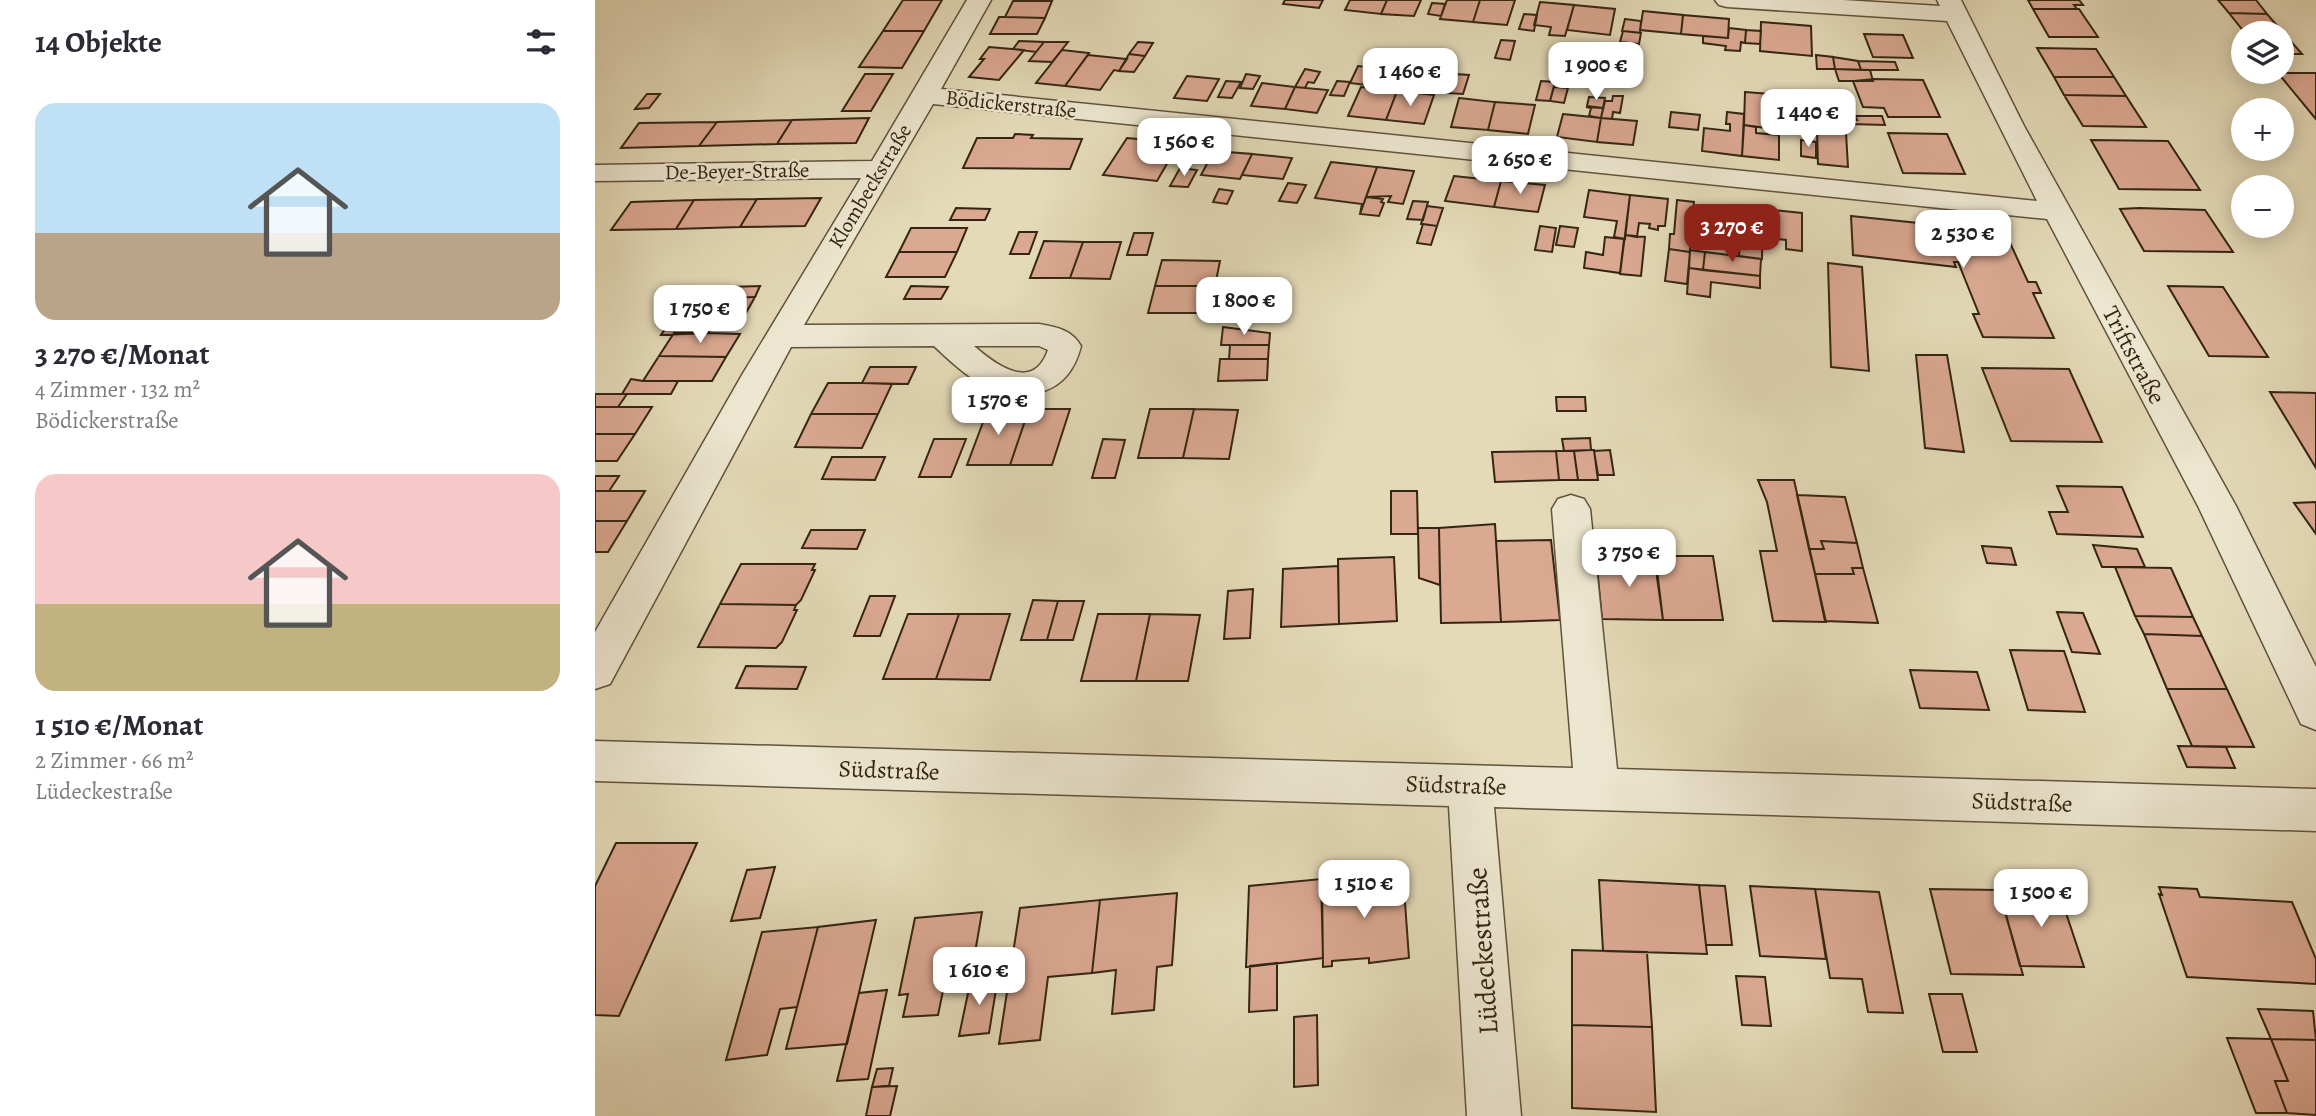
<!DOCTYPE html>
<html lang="de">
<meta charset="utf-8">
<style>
:root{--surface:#fff;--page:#f7f7f7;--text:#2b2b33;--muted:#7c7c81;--accent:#8f2418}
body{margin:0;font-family:Alegreya,serif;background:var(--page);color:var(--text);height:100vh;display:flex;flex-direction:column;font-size:26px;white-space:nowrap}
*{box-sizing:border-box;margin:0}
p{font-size:23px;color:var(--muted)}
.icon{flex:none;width:38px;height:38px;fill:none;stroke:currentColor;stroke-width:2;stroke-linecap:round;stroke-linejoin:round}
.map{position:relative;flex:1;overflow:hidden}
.drawer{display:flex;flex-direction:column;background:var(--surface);width:595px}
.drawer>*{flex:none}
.controls{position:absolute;left:1636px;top:21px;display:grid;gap:14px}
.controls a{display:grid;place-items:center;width:63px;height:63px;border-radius:50%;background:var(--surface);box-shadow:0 4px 18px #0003;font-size:35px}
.price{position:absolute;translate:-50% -60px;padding:0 16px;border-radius:14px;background:#fff;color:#222;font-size:23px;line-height:46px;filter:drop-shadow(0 2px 4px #0008)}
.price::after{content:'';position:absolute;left:50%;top:42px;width:21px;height:16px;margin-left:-10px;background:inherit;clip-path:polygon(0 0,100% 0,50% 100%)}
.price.active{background:var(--accent);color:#fff}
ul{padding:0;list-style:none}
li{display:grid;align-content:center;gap:14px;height:371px;padding:0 35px}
li span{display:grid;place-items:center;height:217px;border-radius:21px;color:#555}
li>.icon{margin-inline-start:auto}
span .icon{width:126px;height:126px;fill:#fffc;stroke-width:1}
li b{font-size:30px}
h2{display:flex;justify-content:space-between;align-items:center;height:84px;padding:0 35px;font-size:30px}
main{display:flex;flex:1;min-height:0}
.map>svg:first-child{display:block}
.building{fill:#dba892;stroke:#342612;stroke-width:2}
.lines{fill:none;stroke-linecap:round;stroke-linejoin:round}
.minor-casing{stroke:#60533c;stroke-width:3}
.minor{fill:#ede7d1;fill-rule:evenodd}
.labels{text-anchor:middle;stroke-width:5;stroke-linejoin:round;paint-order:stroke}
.far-street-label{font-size:21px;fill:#342612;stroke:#ede7d1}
.street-label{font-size:24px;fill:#342612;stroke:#ede7d1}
.near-street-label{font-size:28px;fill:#342612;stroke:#ede7d1}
</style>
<main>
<section class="drawer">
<h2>14 Objekte<svg class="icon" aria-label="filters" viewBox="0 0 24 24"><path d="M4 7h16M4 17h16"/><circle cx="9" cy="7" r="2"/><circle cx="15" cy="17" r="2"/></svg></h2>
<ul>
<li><span style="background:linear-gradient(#bfe0f5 60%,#b9a48a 0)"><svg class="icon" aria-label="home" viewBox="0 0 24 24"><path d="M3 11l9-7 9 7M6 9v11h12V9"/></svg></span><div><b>3 270 €/Monat</b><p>4 Zimmer · 132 m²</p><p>Bödickerstraße</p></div></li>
<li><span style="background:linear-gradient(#f6c9c9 60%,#c2b280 0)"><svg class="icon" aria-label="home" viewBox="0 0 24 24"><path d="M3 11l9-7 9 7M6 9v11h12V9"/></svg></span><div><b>1 510 €/Monat</b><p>2 Zimmer · 66 m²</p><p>Lüdeckestraße</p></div></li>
</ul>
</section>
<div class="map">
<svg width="1721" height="1116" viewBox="0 0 1721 1116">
<rect width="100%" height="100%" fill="#e4dab8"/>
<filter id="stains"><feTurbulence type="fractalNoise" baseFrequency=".00286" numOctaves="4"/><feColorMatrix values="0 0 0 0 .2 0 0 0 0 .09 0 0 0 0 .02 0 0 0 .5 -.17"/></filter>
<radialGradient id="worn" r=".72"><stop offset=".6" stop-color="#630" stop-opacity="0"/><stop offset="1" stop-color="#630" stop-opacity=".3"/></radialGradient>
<path class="building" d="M 308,0 L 347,0 L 329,31 L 288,31 Z
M 690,0 L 728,0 L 724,8 L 688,4 Z
M 755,0 L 792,0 L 786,14 L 750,10 Z
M 792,0 L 826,0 L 819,16 L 786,14 Z
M 852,0 L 885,0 L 878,22 L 845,19 Z
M 885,0 L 920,0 L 912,25 L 878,22 Z
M 1433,0 L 1484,0 L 1488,5 L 1479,5 L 1482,9 L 1438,9 Z
M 1623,0 L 1661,0 L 1672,14 L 1634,13 Z
M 418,1 L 457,1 L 450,18 L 410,17 Z
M 945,2 L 979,5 L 970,36 L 954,35 L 956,27 L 939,25 Z
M 837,3 L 850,4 L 846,16 L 833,14 Z
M 979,5 L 1020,9 L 1015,35 L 972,30 Z
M 1438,9 L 1484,9 L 1503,37 L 1454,37 Z
M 1048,11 L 1088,15 L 1086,34 L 1045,30 Z
M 1634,13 L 1672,14 L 1707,54 L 1687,54 L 1687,33 L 1650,33 Z
M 929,14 L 942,15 L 939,31 L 924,29 Z
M 1088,15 L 1134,19 L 1133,38 L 1086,34 Z
M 404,17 L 410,17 L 450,18 L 442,34 L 395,34 Z
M 1030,19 L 1046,21 L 1045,33 L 1027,31 Z
M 1166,22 L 1216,26 L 1217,56 L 1165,51 Z
M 1134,28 L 1151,30 L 1150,43 L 1146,42 L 1145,51 L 1130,50 L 1131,46 L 1108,43 L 1108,36 L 1133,38 Z
M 1151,30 L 1166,31 L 1165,44 L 1150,43 Z
M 288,31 L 329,31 L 307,68 L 264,67 Z
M 1028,31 L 1046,33 L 1044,44 L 1025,42 Z
M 1269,34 L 1308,35 L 1318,58 L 1278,57 Z
M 906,40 L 920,41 L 915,60 L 900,58 Z
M 424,41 L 449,42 L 441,52 L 418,49 Z
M 449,42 L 473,42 L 457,62 L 434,61 Z
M 543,42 L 558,43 L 550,56 L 534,54 Z
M 394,47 L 429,50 L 404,80 L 374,77 L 389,59 L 385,59 Z
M 1442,48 L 1501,49 L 1519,77 L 1459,77 Z
M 991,49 L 1022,53 L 1017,69 L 987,65 Z
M 467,50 L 494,53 L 470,86 L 441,83 Z
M 534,54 L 550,56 L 539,72 L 524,71 Z
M 493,55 L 531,59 L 532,59 L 524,71 L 519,70 L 505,90 L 470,86 Z
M 1221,55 L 1238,57 L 1240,69 L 1222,69 Z
M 1238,57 L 1263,61 L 1266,70 L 1240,69 Z
M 1263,61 L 1300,62 L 1303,70 L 1266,70 Z
M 763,66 L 778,68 L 771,85 L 755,83 Z
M 710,69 L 725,72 L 719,83 L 713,82 L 710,88 L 700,87 Z
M 1240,69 L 1275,70 L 1278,81 L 1244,81 Z
M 846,72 L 860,74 L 853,93 L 838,91 Z
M 1683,73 L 1721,73 L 1721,119 L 1720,118 Z
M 270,74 L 298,74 L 276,111 L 247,111 Z
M 651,74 L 665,76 L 658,89 L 645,88 Z
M 860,74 L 874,75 L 868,94 L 853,93 Z
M 592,76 L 624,79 L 612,101 L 579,98 Z
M 1459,77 L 1519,77 L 1531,96 L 1469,95 Z
M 1279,79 L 1328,80 L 1345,117 L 1293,117 L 1289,108 L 1268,107 L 1258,81 Z
M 631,81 L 646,82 L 637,98 L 623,97 Z
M 742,81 L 755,82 L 749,96 L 735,95 Z
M 946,81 L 960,82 L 955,101 L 941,100 Z
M 667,83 L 700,87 L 690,109 L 656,106 Z
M 700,87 L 733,90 L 722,113 L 690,109 Z
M 766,87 L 802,91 L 791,120 L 753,116 Z
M 959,87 L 973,88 L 969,103 L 955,101 Z
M 802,91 L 839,95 L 829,124 L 791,120 Z
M 1150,92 L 1175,94 L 1171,128 L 1149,125 Z
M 52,94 L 65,94 L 54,108 L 40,109 Z
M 1469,95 L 1531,96 L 1551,127 L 1488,126 Z
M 1018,96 L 1028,96 L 1025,113 L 1018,112 L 1017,119 L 1006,118 L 1010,101 L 1017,101 Z
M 994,97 L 1010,98 L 1008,108 L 992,106 Z
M 864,98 L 900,102 L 893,130 L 856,127 Z
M 900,102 L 940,105 L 933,134 L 893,130 Z
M 991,107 L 1008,108 L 1006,118 L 994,116 L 996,108 Z
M 1218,111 L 1251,111 L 1256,124 L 1222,123 Z
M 1076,112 L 1105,115 L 1103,130 L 1074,127 Z
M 1132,112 L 1149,114 L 1147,156 L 1107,151 L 1109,128 L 1135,131 L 1135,124 L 1131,124 Z
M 968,114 L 1006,118 L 1002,142 L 962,137 Z
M 1260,116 L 1287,116 L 1290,125 L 1256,124 L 1254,120 L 1262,120 Z
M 274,118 L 261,143 L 182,144 L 197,120 Z
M 1006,118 L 1042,121 L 1038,145 L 1002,142 Z
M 197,120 L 182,144 L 104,146 L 122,122 Z
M 122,122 L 104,146 L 26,148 L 44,123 Z
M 1149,125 L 1161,127 L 1161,133 L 1184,135 L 1184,160 L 1147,156 Z
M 1222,130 L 1251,133 L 1253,167 L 1223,164 Z
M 1293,133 L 1352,134 L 1370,174 L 1308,173 Z
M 420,134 L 438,135 L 436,138 L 487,139 L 475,169 L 368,168 L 382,138 L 418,138 Z
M 532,138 L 584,143 L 562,181 L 508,175 Z
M 1206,140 L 1221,142 L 1221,158 L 1206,156 Z
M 1496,140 L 1573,141 L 1605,190 L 1524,189 Z
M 619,151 L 657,154 L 645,179 L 606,175 Z
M 657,154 L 697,158 L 688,179 L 647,175 Z
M 736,162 L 782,167 L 765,214 L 767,204 L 720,198 Z
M 782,167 L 819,171 L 808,204 L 793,202 L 796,196 L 771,197 Z
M 585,168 L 602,170 L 593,187 L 575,186 Z
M 859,176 L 906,181 L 899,207 L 850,201 Z
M 906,181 L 950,185 L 943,212 L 899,207 Z
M 693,183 L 711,185 L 702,203 L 684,201 Z
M 624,189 L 638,191 L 632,204 L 618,202 Z
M 994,190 L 1035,195 L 1030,239 L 1019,237 L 1022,221 L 989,217 Z
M 1035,195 L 1073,199 L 1070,226 L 1063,226 L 1063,230 L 1054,228 L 1055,224 L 1044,223 L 1042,237 L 1030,235 Z
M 771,197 L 788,199 L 786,202 L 789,203 L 784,216 L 765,214 Z
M 226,198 L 210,226 L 145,227 L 162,199 Z
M 162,199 L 145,227 L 81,229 L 99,200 Z
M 99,200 L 81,229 L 16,230 L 36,202 Z
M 1082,200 L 1099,202 L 1095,252 L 1074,249 L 1075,234 L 1079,234 Z
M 818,201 L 833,202 L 828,220 L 812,219 Z
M 832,206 L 848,208 L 842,226 L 826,224 Z
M 1125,206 L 1168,210 L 1167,259 L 1144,256 L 1145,233 L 1111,229 L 1112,216 L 1124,218 Z
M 361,208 L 395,209 L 390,220 L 355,220 Z
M 1544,208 L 1610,210 L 1638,252 L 1549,251 L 1525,209 Z
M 1167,209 L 1207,213 L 1207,251 L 1191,249 L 1191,240 L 1167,237 Z
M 1256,216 L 1343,225 L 1347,233 L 1411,234 L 1433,282 L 1441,282 L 1446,293 L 1438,293 L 1459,338 L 1388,337 L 1378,314 L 1384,314 L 1363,262 L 1359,262 L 1361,267 L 1258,255 Z
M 828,224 L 842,226 L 836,245 L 822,243 Z
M 945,226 L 961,228 L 957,252 L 940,250 Z
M 965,226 L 983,228 L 979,247 L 961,245 Z
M 316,228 L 372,228 L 362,252 L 304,252 Z
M 424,232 L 442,232 L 434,254 L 415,254 Z
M 539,233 L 558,233 L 552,255 L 532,255 Z
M 1030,235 L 1050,237 L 1046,276 L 1025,274 Z
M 1010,237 L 1029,239 L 1025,273 L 989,268 L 991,252 L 1008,255 Z
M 449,241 L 488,242 L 475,278 L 435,278 Z
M 488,242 L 526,242 L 515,279 L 475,278 Z
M 1074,249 L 1095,252 L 1092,284 L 1070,281 Z
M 1095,250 L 1110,252 L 1108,270 L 1094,268 Z
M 304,252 L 362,252 L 350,277 L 291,277 Z
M 1110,252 L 1166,259 L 1165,276 L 1108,270 Z
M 567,260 L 625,261 L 620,286 L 560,286 Z
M 1233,263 L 1267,267 L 1274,371 L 1236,367 Z
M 1094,268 L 1165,276 L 1165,288 L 1116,282 L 1115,297 L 1092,294 Z
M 165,286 L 160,297 L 126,298 L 133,287 Z
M 316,286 L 353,287 L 346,299 L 309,299 Z
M 560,286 L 620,286 L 614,313 L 553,313 Z
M 1573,286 L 1628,287 L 1673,357 L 1614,356 Z
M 160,297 L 147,320 L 113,321 L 126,298 Z
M 122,320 L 113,333 L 66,335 L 75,322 Z
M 628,327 L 675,333 L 674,345 L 626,345 Z
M 79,333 L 113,333 L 145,334 L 131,357 L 64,356 Z
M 635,345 L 674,345 L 673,359 L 634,359 Z
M 1321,355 L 1352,355 L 1369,452 L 1330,448 Z
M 64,356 L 131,357 L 117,381 L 48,381 Z
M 625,359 L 673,359 L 672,380 L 623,381 Z
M 275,367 L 321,367 L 313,384 L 267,383 Z
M 1387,368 L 1474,369 L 1507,442 L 1416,441 Z
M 36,379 L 48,381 L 83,381 L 76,394 L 27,394 Z
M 233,383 L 267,383 L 297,384 L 283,414 L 216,414 Z
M 1675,392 L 1721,393 L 1721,468 Z
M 0,394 L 32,394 L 23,407 L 0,407 Z
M 961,397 L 990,397 L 991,411 L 962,411 Z
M 0,407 L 57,407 L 40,434 L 0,434 Z
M 393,409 L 434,409 L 415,465 L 372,465 Z
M 434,409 L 475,409 L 457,465 L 415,465 Z
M 555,409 L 599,409 L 588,458 L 543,458 Z
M 599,409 L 643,410 L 634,459 L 588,458 Z
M 216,414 L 283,414 L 267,448 L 200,447 Z
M 0,434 L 40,434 L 22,461 L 0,461 Z
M 995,438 L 996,450 L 969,451 L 967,439 Z
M 339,439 L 371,439 L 356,477 L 324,477 Z
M 508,439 L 530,440 L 520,478 L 497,478 Z
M 996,450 L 999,450 L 1003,480 L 983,480 L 979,451 Z
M 1015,450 L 1019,475 L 1003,475 L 999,451 Z
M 961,451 L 964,480 L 900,482 L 897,452 Z
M 961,451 L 979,451 L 983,480 L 964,480 Z
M 237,457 L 290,457 L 280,480 L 227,479 Z
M 0,476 L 24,476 L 14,491 L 0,491 Z
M 1163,480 L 1199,480 L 1231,622 L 1178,621 L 1165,551 L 1182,551 L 1172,502 Z
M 1462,486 L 1527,487 L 1548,537 L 1462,534 L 1454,512 L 1473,512 Z
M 0,491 L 50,491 L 32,521 L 0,521 Z
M 796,491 L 822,491 L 823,534 L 796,534 Z
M 1202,495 L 1250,497 L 1262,543 L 1226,541 L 1229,549 L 1214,549 Z
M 1721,502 L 1721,534 L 1699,503 Z
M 0,521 L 32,521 L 13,552 L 0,552 Z
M 900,524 L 906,622 L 846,623 L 844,528 Z
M 823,528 L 844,528 L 845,585 L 824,578 Z
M 216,530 L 270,530 L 262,549 L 207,548 Z
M 956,540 L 965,620 L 906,622 L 901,541 Z
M 1226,541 L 1262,543 L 1268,568 L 1257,568 L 1259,574 L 1220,574 L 1214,549 L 1229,549 Z
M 1498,545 L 1542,549 L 1550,567 L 1507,567 Z
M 1387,546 L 1416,548 L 1421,565 L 1392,563 Z
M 1001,556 L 1034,556 L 1035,562 L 1061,562 L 1068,620 L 1007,619 Z
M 1059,556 L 1118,556 L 1128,620 L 1068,620 Z
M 799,557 L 802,621 L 744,624 L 743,559 Z
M 146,564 L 220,564 L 217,570 L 220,570 L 206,600 L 201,605 L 125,604 Z
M 743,566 L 744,624 L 686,627 L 688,569 Z
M 1520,567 L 1576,568 L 1598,617 L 1540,616 Z
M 1257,568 L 1268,568 L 1283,623 L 1230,621 L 1220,574 L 1259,574 Z
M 658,589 L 655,638 L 629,639 L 633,591 Z
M 275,596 L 300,596 L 285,636 L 259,636 Z
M 438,600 L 463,601 L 452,640 L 426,640 Z
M 463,601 L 489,601 L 478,640 L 452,640 Z
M 125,604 L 201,605 L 199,610 L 202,610 L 187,642 L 181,648 L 103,647 Z
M 1462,612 L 1488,613 L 1505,654 L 1477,652 Z
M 313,614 L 364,614 L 341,679 L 288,679 Z
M 364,614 L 415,614 L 395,680 L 341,679 Z
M 503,614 L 555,614 L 541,681 L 486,681 Z
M 555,614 L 605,615 L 593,681 L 541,681 Z
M 1540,616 L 1598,617 L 1607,636 L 1549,634 Z
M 1549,634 L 1607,636 L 1632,689 L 1572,689 Z
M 1415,650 L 1469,651 L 1490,712 L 1433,710 Z
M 151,666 L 211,667 L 202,689 L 141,688 Z
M 1315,670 L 1382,672 L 1394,710 L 1325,708 Z
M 1572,689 L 1632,689 L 1659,747 L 1597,746 Z
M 1583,746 L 1631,747 L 1640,768 L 1592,767 Z
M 21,843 L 102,843 L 24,1016 L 0,1015 L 0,886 Z
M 180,867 L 165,918 L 136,921 L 152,870 Z
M 808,875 L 814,958 L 774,963 L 774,958 L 737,961 L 737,966 L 728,967 L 727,881 Z
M 726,879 L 728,958 L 651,967 L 654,886 Z
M 1004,880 L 1104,885 L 1112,954 L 1008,951 Z
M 1104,885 L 1130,886 L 1137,945 L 1111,945 Z
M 1155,886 L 1220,889 L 1231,959 L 1165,956 Z
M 1564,887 L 1602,889 L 1605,897 L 1697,902 L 1721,959 L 1721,984 L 1592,977 L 1564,894 L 1567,895 Z
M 1220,889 L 1284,892 L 1308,1013 L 1273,1012 L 1267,979 L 1235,978 Z
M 1335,889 L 1404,890 L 1428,975 L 1356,974 Z
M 1404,890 L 1464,892 L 1489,967 L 1425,966 Z
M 582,893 L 577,965 L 562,967 L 559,1010 L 517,1014 L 521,970 L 497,973 L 505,900 Z
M 505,900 L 497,973 L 453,977 L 445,1040 L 404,1044 L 425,908 Z
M 387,912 L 374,988 L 348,991 L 343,1015 L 308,1017 L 313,994 L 304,995 L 320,918 Z
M 281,920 L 252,1044 L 191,1049 L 223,927 Z
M 223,927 L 202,1007 L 185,1009 L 172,1055 L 131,1060 L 167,932 Z
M 977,950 L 1052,952 L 1057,1027 L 977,1025 Z
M 682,963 L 682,1010 L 654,1012 L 655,966 Z
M 1141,976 L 1170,977 L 1176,1026 L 1147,1025 Z
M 403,977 L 394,1033 L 364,1036 L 376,979 Z
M 292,990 L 273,1079 L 242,1081 L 264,993 Z
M 1334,994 L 1367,994 L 1382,1052 L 1348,1052 Z
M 1663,1009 L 1718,1011 L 1721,1040 L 1676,1039 Z
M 722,1015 L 723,1085 L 699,1087 L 699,1017 Z
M 977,1025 L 1057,1027 L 1061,1112 L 977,1108 Z
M 1632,1038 L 1676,1039 L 1693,1081 L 1680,1081 L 1692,1113 L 1661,1113 Z
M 1676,1039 L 1721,1040 L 1721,1115 L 1692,1113 L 1680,1081 L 1693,1081 Z
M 298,1068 L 294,1086 L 277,1087 L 282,1069 Z
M 302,1086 L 295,1116 L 271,1116 L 277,1087 Z"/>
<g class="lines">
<defs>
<path id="minor" d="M 372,0 L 396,0 L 346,89 L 1442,201 L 1352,21 L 1132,7 L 1124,5 L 1120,0 L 1248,0 L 1345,6 L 1342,0 L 1366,0 L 1429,126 L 1641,506 L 1721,667 L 1721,730 L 1706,724 L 1603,506 L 1452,219 L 338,104 L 209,325 L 444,324 C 462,327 477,330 486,346 C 481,366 470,384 449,391 C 404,407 370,375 339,346 L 196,347 L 15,684 L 0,689 L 0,632 L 147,375 L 266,178 L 0,181 L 0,165 L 277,161 ZM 379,346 L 444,346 L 453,350 C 438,393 401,365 379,346 Z
M 976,495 L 989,499 L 995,509 L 1022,769 L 1721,789 L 1721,831 L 899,807 L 926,1116 L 872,1116 L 854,806 L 0,781 L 0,741 L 978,768 L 957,509 L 963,499 Z"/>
</defs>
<use href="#minor" class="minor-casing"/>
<use href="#minor" class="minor"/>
</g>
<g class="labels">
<g class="far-street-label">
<text transform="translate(416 104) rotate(6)" y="7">Bödickerstraße</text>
<text transform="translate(142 171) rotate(-1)" y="7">De-Beyer-Straße</text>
<text transform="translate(275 186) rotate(-59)" y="7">Klombeckstraße</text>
</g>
<g class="street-label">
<text transform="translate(1539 355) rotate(62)" y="8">Triftstraße</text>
<text transform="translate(294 770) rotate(2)" y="8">Südstraße</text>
<text transform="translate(861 785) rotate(2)" y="8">Südstraße</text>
<text transform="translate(1427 802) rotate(2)" y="8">Südstraße</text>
</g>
<g class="near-street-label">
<text transform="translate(887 951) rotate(-94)" y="10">Lüdeckestraße</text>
</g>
</g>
<rect width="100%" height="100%" filter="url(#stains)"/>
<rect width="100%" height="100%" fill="url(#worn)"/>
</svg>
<div class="controls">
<a><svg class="icon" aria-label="layers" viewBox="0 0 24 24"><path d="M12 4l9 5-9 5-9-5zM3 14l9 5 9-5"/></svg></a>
<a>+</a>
<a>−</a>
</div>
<b class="price" style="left:1001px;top:102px">1 900 €</b>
<b class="price" style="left:815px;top:108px">1 460 €</b>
<b class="price" style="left:1213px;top:149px">1 440 €</b>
<b class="price" style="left:589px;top:178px">1 560 €</b>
<b class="price" style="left:925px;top:196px">2 650 €</b>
<b class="price active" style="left:1137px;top:264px">3 270 €</b>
<b class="price" style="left:1368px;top:270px">2 530 €</b>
<b class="price" style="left:649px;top:337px">1 800 €</b>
<b class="price" style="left:105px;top:345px">1 750 €</b>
<b class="price" style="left:403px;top:437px">1 570 €</b>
<b class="price" style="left:1034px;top:589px">3 750 €</b>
<b class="price" style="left:769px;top:920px">1 510 €</b>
<b class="price" style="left:1446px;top:929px">1 500 €</b>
<b class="price" style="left:384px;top:1007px">1 610 €</b>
</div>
</main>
